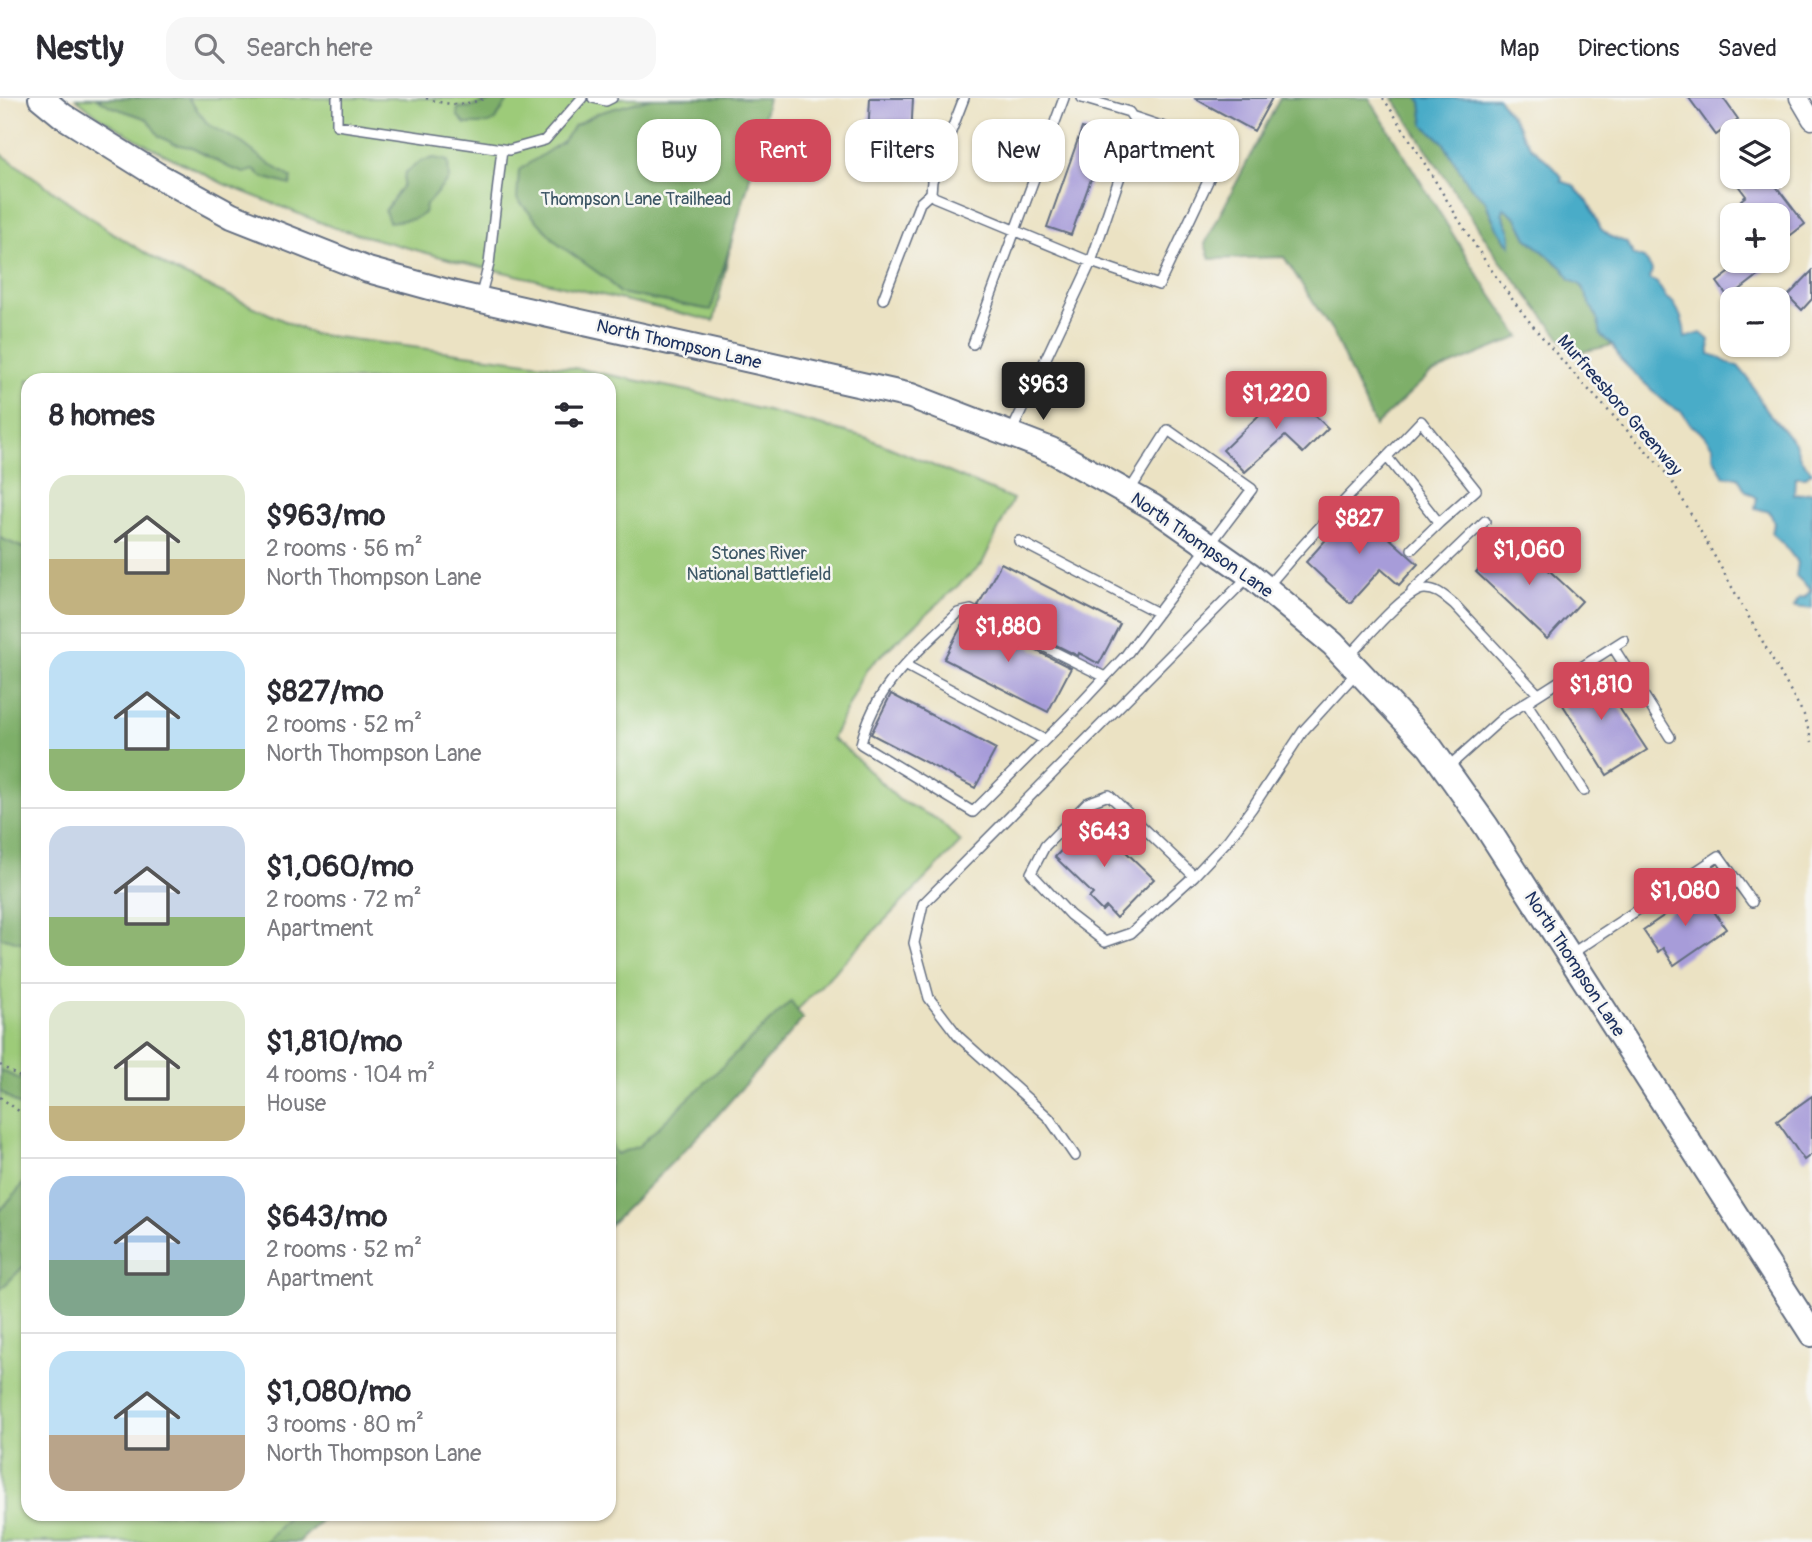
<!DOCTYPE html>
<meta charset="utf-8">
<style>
:root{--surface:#fff;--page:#f7f7f7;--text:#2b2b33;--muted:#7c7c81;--line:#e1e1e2;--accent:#d1495b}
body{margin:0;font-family:Pangolin,sans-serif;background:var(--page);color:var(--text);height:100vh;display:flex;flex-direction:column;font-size:26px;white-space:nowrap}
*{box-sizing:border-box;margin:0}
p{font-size:23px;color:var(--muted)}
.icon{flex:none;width:38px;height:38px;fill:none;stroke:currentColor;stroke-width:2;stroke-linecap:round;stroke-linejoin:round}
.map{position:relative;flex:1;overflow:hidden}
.sheet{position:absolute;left:21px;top:275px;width:595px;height:1148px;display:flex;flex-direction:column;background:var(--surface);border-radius:21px;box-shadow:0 2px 5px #0004}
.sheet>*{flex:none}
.guide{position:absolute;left:637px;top:21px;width:665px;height:63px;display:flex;gap:14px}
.controls{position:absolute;left:1720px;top:21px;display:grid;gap:14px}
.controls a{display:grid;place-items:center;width:70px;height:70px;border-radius:14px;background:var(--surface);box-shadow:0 2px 5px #0004;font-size:35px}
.price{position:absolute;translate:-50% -60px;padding:0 16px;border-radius:7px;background:var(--accent);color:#fff;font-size:23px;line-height:46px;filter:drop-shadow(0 2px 4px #0008)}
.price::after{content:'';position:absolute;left:50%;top:42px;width:21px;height:16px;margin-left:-10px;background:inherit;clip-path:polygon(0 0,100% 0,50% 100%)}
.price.selected{background:#222;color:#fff}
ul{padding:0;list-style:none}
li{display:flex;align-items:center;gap:21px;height:175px;padding:0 28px}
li+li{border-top:2px solid var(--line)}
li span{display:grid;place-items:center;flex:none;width:196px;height:140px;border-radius:21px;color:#555}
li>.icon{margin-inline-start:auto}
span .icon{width:84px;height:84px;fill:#fffc;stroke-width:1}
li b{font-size:30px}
h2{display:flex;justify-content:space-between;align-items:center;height:84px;padding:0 28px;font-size:30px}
.pill{padding:0 24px;border-radius:21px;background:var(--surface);box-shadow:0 2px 5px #0004;font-size:24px;line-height:63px}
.pill.selected{background:var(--accent);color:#fff}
header{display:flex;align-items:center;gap:42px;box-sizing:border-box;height:98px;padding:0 35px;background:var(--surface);border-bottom:2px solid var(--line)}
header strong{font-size:33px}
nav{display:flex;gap:38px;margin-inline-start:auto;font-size:24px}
.search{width:490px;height:63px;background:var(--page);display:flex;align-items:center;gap:18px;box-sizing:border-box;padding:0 24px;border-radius:21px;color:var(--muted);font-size:26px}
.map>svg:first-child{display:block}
.green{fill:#9dcb79;stroke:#5c7d6c;stroke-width:2}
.forest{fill:#7eaf69;stroke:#4c6f64;stroke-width:2}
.water{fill:#49acc8;stroke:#326e93;stroke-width:2}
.building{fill:#a79cd9}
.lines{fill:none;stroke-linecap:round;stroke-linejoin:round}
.lane-casing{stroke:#646e81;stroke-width:12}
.street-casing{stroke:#646e81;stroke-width:21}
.secondary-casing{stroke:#646e81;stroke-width:28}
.path{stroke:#646e81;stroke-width:2.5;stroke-dasharray:2 5;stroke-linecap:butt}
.lane{stroke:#fff;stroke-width:9}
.street{stroke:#fff;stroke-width:18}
.secondary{stroke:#fff;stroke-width:24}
.labels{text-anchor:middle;stroke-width:5;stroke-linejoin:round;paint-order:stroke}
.park-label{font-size:18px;fill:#3c5665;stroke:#f6f6f2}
.street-label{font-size:18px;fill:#1b2f5e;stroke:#f6f6f2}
</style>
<header>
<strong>Nestly</strong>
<div class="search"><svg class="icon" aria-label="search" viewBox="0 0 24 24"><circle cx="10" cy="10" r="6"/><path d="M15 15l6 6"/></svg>Search here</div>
<nav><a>Map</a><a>Directions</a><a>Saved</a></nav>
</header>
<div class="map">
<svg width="1812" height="1444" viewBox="0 0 1812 1444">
<rect width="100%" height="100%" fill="#f6f6f2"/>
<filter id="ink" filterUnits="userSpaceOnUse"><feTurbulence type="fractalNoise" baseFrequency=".0143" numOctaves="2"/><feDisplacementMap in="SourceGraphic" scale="14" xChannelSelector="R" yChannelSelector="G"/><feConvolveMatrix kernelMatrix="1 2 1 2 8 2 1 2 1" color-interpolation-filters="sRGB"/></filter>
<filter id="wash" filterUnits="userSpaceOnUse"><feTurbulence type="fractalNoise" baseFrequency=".00686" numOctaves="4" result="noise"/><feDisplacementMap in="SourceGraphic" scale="28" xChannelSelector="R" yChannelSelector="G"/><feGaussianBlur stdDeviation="1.57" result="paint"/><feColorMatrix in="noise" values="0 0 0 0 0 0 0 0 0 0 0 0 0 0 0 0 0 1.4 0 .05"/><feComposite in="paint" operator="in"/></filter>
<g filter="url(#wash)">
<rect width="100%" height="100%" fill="#ebe2c3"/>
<path class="green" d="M 76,0 L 763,0 L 714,223 L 456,163 L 332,129 L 224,86 L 150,49 L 99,19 Z
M 0,55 L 108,132 L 175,173 L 313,236 L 580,271 L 694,294 L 865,339 L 1013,401 L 982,466 L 867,570 L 832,641 L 842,647 L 899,702 L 937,721 L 961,744 L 609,1105 L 609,282 L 28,282 L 28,1416 L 306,1416 L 278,1444 L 0,1444 Z"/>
<path class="forest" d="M 97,0 L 188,0 L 208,26 L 242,45 L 265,63 L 292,80 L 290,87 L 262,79 L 254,72 L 244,75 L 230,70 L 190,49 L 174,46 L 159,38 L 147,21 L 110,8 Z
M 498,0 L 510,0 C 492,24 501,27 465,26 L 457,17 L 458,10 L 472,9 Z
M 651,0 L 768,0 L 748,87 L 711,212 L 619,195 L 608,182 L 558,146 L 517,101 L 519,72 L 562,44 L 574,28 L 598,15 Z
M 1280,0 L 1369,0 L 1478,177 L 1520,239 L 1430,276 L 1375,328 L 1333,235 L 1284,159 L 1210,161 L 1205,146 Z
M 1393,0 L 1418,0 L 1421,4 L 1424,27 L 1443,44 L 1469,87 L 1485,102 L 1490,116 L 1506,144 L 1510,133 L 1502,115 L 1504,110 L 1517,120 L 1527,140 L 1563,170 L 1570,181 L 1582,188 C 1588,207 1600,217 1601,238 L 1613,247 L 1573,256 L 1499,161 Z
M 434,60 L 448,63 L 449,81 L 426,107 L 424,115 L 414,121 L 389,124 L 385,113 L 403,87 L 405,75 L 421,63 Z
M 0,440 L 28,452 L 28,846 L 0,839 Z
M 791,903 L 803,921 L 708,1028 L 609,1128 L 609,1044 L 617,1056 L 639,1048 Z
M 0,972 L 28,985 L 28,1014 L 0,993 Z
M 28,1080 L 28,1164 L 0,1192 L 0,1113 Z
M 291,1416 L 328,1416 L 299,1444 L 265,1444 Z"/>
<path class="water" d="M 1418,0 L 1498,0 L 1519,29 L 1522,37 L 1531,49 L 1551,66 L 1562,79 L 1561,83 L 1573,87 L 1589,105 L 1601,131 L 1611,139 L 1626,144 L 1634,157 L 1644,160 L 1652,172 L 1650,181 L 1657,185 L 1667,201 L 1672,203 C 1680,214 1685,226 1685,240 L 1701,235 L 1709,242 L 1710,256 C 1721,259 1727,267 1738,268 L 1748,280 L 1765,311 L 1795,345 L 1800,360 L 1812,374 L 1806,379 L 1795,379 L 1794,397 L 1812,394 L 1812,511 L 1794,509 L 1799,500 L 1805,499 L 1811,492 L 1796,478 L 1798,465 L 1784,447 L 1772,436 L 1774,425 L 1770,414 L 1755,410 L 1757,400 L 1745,392 L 1738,379 L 1724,378 L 1713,359 L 1713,349 L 1703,336 L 1690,326 L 1682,314 L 1668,307 L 1638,279 L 1620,261 L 1613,247 L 1601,238 C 1600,217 1588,207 1582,188 L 1570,181 L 1563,170 L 1527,140 L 1517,120 L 1504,110 L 1502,116 L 1510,133 L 1511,148 L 1496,128 L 1485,102 L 1469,87 L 1443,44 L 1424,27 L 1421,4 Z"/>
<g id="blocks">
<path class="building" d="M 870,0 L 913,0 L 910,61 L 867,60 Z
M 1194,0 L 1272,0 L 1254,33 Z
M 1689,0 L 1723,0 L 1738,21 L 1716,37 Z
M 1082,30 L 1106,39 L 1071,137 L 1047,129 Z
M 1746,79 L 1769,79 L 1805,126 L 1778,147 L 1778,117 L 1752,117 L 1741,102 L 1746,98 L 1737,86 Z
M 1745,163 L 1777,163 L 1729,200 L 1717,184 Z
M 1812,173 L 1812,201 L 1802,212 L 1788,198 Z
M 1287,290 L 1328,330 L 1303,355 L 1285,338 L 1245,374 L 1223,352 Z
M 1355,409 L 1418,466 L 1399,487 L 1381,471 L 1350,505 L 1306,464 Z
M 1511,437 L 1582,503 L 1547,541 L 1476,474 Z
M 1001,465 L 1120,526 L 1099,566 L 1079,555 L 1078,558 L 978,508 Z
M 971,520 L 1071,570 L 1048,614 L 944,561 L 965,521 L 970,523 Z
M 1593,570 L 1647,652 L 1607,677 L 1556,596 Z
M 891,596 L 996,651 L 975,690 L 871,636 Z
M 1092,721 L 1154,781 L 1116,820 L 1106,809 L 1102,813 L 1089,800 L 1093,796 L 1055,759 Z
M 1700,793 L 1726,831 L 1674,867 L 1663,850 L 1658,854 L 1643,832 Z
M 1812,998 L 1812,1056 L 1804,1062 L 1777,1023 Z"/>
</g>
</g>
<g filter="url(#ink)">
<use href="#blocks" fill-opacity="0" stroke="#646e81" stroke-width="2"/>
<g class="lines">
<defs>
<path id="lane" d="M 337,0 L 337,27 L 509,52 L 545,42 L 582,0
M 593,0 L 606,3 L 612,0
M 964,0 L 932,83 L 931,95 L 934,99 L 1091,164 L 1159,187 L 1224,49 L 1134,19
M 480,200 L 489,166 L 502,51
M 883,201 L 920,105 L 931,95
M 973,246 L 1064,0
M 1011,335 L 1091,164 L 1135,34 L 1137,26 L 1129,14 L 1082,0
M 1019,443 L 1158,515
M 1412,451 L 1439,425
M 1267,489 C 1315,431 1369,378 1421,323 L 1476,392 L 1439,425 L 1387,359
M 1412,493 L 1485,423
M 1613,549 L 1670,639
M 1348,559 C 1363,544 1406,491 1425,491 C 1438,491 1445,499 1454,506 L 1538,596
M 905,567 L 1045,642
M 1105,579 L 971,512 L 958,515 C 916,555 875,587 861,646 L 973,714 L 1069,618 L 1126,557 L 1252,391 L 1168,332 L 1130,392
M 1526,604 L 1584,693
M 1447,670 L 1506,617 L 1624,542
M 1194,778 L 1109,697 L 1087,705 L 1045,748 L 1031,775 L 1070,817 L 1105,844 L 1131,835 L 1194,778 L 1228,742 L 1252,710 L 1303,633 L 1357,574
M 1571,856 L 1719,758 L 1752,804
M 1075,1058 L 1049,1020 L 958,938 L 929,900 L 914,845 L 923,806 L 1249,478"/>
<path id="street" d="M 1799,0 L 1812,22"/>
<path id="secondary" d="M 41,0 L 63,18 L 157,77 L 232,118 L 368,172 L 455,196 L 911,298 L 1051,352 L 1153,409 L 1250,477 L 1333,546 L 1430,649 L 1486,728 L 1812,1236"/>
</defs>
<use href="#lane" class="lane-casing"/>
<use href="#street" class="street-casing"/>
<use href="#secondary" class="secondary-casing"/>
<path class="path" d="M 426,0 C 448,8 464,8 486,0
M 1383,0 C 1427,65 1463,135 1510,198 C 1555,260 1611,314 1662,370 L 1675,388 L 1804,617 L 1812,644
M 0,967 L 28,984
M 0,999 L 28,1020"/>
<use href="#lane" class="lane"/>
<use href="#street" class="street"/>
<use href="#secondary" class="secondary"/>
</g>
</g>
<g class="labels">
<g class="park-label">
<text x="636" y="107">Thompson Lane Trailhead</text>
<text x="759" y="461">Stones River<tspan x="759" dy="21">National Battlefield</tspan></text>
</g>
<g class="street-label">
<text transform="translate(679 246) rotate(13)" y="6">North Thompson Lane</text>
<text transform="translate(1620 307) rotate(49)" y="6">Murfreesboro Greenway</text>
<text transform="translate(1202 447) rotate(35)" y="6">North Thompson Lane</text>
<text transform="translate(1575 866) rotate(57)" y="6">North Thompson Lane</text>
</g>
</g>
</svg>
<div class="controls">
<a><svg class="icon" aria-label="layers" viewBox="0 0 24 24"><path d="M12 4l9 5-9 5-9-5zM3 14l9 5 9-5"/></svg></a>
<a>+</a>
<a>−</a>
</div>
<b class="price selected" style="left:1043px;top:324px">$963</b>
<b class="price" style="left:1276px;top:333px">$1,220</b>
<b class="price" style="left:1359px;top:458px">$827</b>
<b class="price" style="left:1529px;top:489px">$1,060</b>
<b class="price" style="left:1008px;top:566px">$1,880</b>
<b class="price" style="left:1601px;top:624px">$1,810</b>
<b class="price" style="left:1104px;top:771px">$643</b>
<b class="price" style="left:1685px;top:830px">$1,080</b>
<div class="guide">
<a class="pill">Buy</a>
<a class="pill selected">Rent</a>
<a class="pill">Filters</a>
<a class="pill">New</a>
<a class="pill">Apartment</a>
</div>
<section class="sheet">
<h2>8 homes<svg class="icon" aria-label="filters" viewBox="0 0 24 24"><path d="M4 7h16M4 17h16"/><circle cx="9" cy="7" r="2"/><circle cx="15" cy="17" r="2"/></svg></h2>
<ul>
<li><span style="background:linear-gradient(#dfe7d0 60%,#c2b280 0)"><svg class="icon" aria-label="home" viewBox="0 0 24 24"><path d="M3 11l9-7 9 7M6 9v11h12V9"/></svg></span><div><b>$963/mo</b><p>2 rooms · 56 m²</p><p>North Thompson Lane</p></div></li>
<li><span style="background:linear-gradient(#bfe0f5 70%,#8fb573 0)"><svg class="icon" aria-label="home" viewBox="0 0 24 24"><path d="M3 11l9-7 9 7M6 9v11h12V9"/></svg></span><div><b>$827/mo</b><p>2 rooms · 52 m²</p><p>North Thompson Lane</p></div></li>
<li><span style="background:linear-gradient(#c9d6e8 65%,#8fb573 0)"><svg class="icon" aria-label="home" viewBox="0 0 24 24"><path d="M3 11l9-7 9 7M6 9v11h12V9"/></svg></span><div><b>$1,060/mo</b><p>2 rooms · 72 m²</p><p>Apartment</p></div></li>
<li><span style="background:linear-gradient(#dfe7d0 75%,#c2b280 0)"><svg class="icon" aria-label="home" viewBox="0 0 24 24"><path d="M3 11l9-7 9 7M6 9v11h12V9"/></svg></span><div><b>$1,810/mo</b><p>4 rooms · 104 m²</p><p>House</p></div></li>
<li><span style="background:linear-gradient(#a9c7e8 60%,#7fa58c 0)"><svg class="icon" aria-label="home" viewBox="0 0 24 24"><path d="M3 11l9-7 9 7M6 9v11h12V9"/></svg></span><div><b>$643/mo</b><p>2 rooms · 52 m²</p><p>Apartment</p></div></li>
<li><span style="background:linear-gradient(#bfe0f5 60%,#b9a48a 0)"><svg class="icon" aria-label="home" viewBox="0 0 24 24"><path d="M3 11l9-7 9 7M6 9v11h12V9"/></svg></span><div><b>$1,080/mo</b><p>3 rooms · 80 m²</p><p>North Thompson Lane</p></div></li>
</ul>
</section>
</div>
